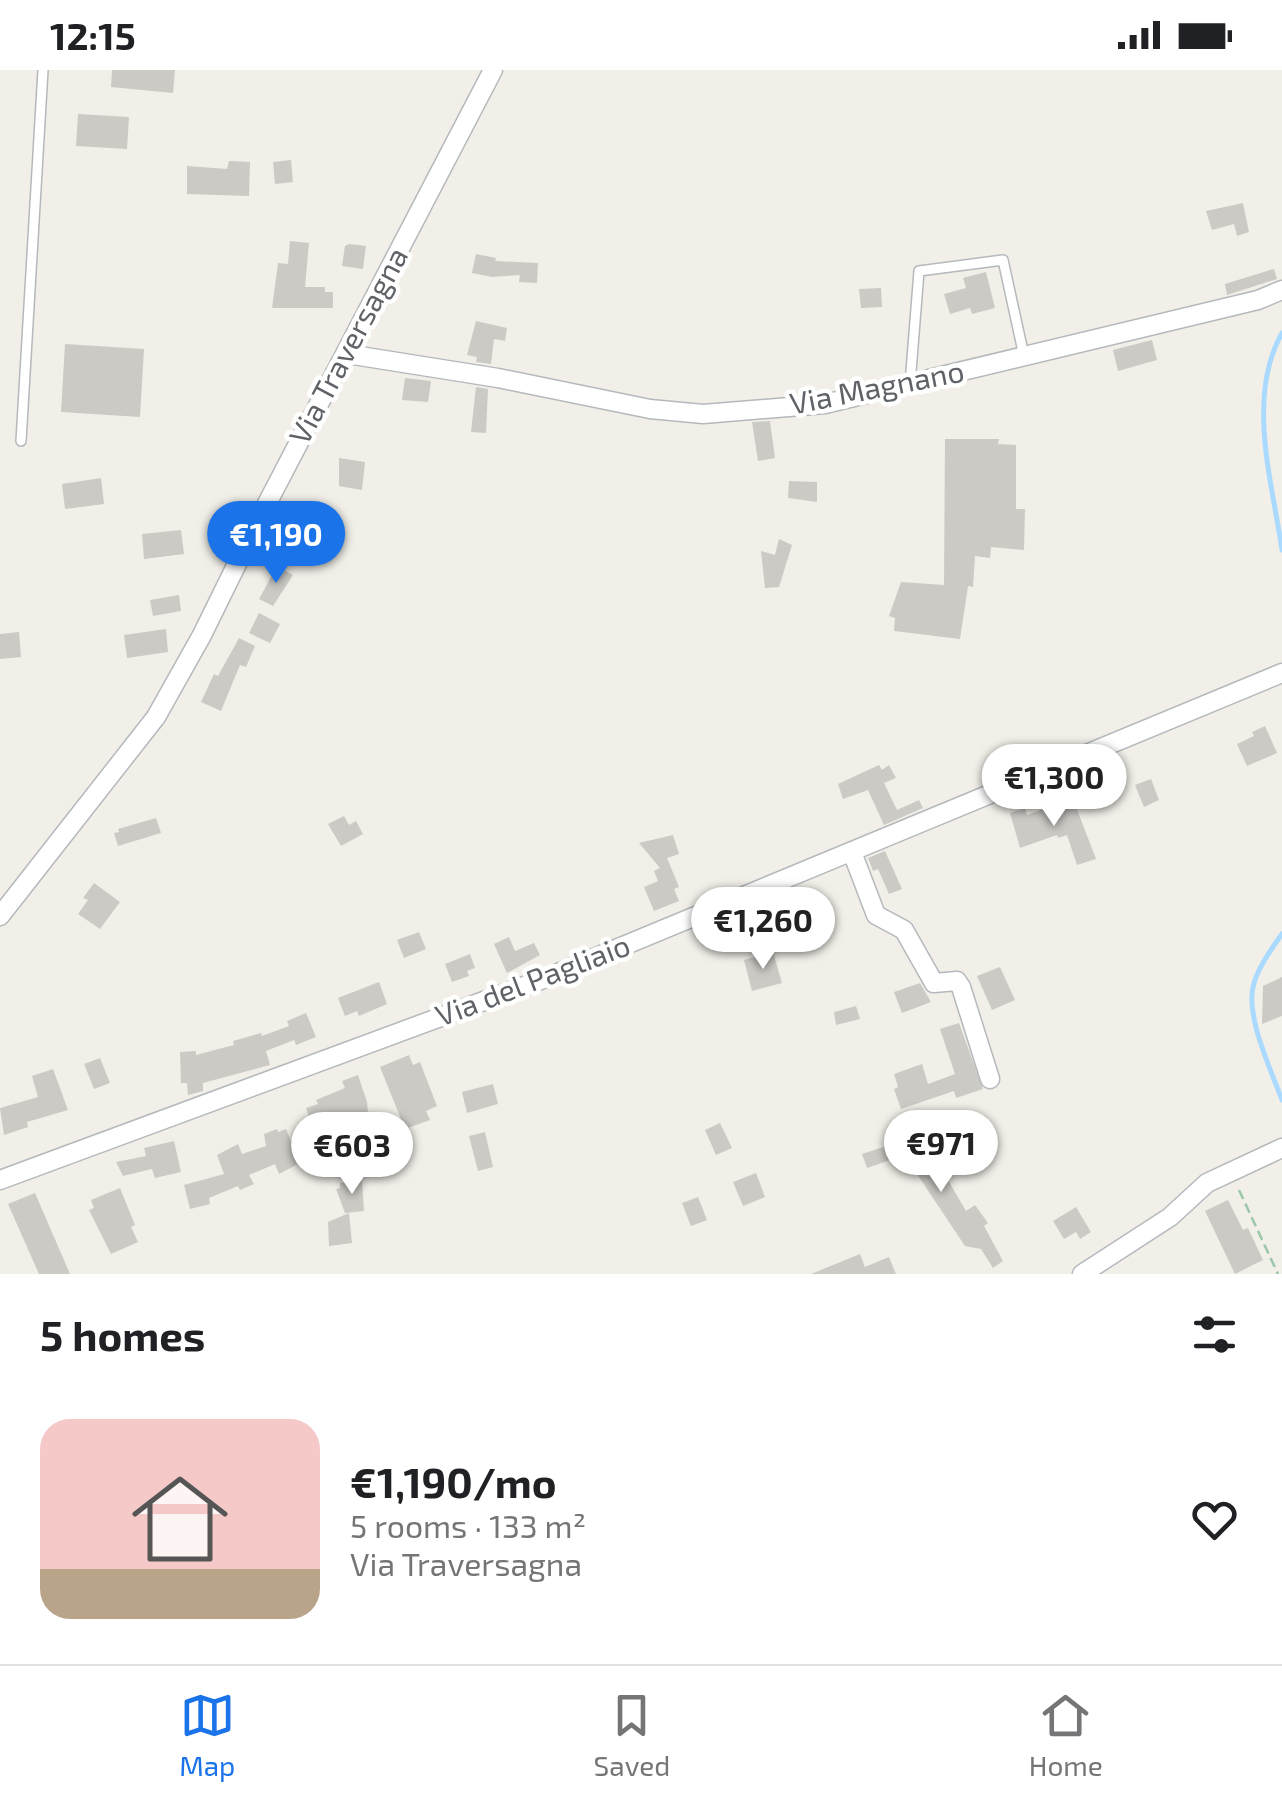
<!DOCTYPE html>
<meta charset="utf-8">
<style>
:root{--surface:#fff;--page:#f2f2f2;--text:#202124;--muted:#757577;--line:#e0e0e0;--accent:#1a73e8}
body{margin:0;font-family:"Exo 2",sans-serif;background:var(--page);color:var(--text);height:100vh;display:flex;flex-direction:column;font-size:38px;white-space:nowrap}
*{box-sizing:border-box;margin:0}
p{font-size:32px;color:var(--muted)}
.icon{flex:none;width:55px;height:55px;fill:none;stroke:currentColor;stroke-width:2;stroke-linecap:round;stroke-linejoin:round}
.map{position:relative;height:1204px;overflow:hidden}
.drawer{display:flex;flex-direction:column;background:var(--surface);flex:1}
.drawer>*{flex:none}
.price{position:absolute;translate:-50% -85px;padding:0 22px;border-radius:35px;background:#fff;color:#222;font-size:32px;line-height:65px;filter:drop-shadow(0 2px 5px #0008)}
.price::after{content:'';position:absolute;left:50%;top:60px;width:30px;height:22px;margin-left:-15px;background:inherit;clip-path:polygon(0 0,100% 0,50% 100%)}
.price.selected{background:var(--accent);color:#fff}
ul{padding:0;list-style:none}
li{display:flex;align-items:center;gap:30px;height:250px;padding:0 40px}
li+li{border-top:2px solid var(--line)}
li span{display:grid;place-items:center;flex:none;width:280px;height:200px;border-radius:30px;color:#555}
li>.icon{margin-inline-start:auto}
span .icon{width:120px;height:120px;fill:#fffc;stroke-width:1}
li b{font-size:42px}
h2{display:flex;justify-content:space-between;align-items:center;height:120px;padding:0 40px;font-size:42px}
.status{display:flex;justify-content:space-between;align-items:center;height:70px;padding:0 50px;background:var(--surface);direction:ltr}
.status svg{height:28px;fill:currentColor}
.menu{display:flex;justify-content:space-around;align-items:center;height:140px;border-top:2px solid var(--line);background:var(--surface);font-size:28px;color:var(--muted)}
.menu a{display:grid;justify-items:center;gap:5px}
.menu .selected{color:var(--accent)}
.map>svg:first-child{display:block}
.lines{fill:none;stroke-linecap:round;stroke-linejoin:round}
.stream{stroke:#aadaff;stroke-width:5}
.building{fill:#cccac5}
.service-casing{stroke:#b5b8bc;stroke-width:12}
.minor-casing{stroke:#b5b8bc;stroke-width:21}
.path{stroke:#9cc7a9;stroke-width:2.5;stroke-dasharray:10 5;stroke-linecap:butt}
.service{stroke:#fff;stroke-width:9}
.minor{stroke:#fff;stroke-width:18}
.labels{text-anchor:middle;stroke-width:9;stroke-linejoin:round;paint-order:stroke}
.street-label{font-size:30px;fill:#5f6368;stroke:#fff}
</style>
<div class="status"><b>12:15</b><svg viewBox="0 0 49 12"><path d="M0 12V9h3v3zM5 12V6h3v6zM10 12V3h3v9zM15 12V0h3v12zM26 1h20v11H26zM47 4h2v5h-2z"/></svg></div>
<div class="map">
<svg width="1282" height="1204" viewBox="0 0 1282 1204">
<rect width="100%" height="100%" fill="#f1efe8"/>
<g class="lines">
<path class="stream" d="M 1282,263 C 1246,327 1272,411 1282,480
M 1282,864 C 1271,879 1259,896 1254,913 C 1244,944 1271,1000 1282,1030"/>
</g>
<path class="building" d="M 112,0 L 175,0 L 173,23 L 111,17 Z
M 78,44 L 129,47 L 127,79 L 76,76 Z
M 291,90 L 293,112 L 275,114 L 273,92 Z
M 229,91 L 250,92 L 249,126 L 187,124 L 187,96 L 227,99 Z
M 1243,133 L 1249,162 L 1237,166 L 1234,154 L 1212,160 L 1206,141 Z
M 290,171 L 309,173 L 305,217 L 325,217 L 325,222 L 333,222 L 333,238 L 272,238 L 278,193 L 288,194 Z
M 349,174 L 366,176 L 363,199 L 342,196 L 345,176 Z
M 476,184 L 496,188 L 495,191 L 538,193 L 537,213 L 519,212 L 520,205 L 492,207 L 472,203 Z
M 1274,199 L 1277,209 L 1227,225 L 1225,214 Z
M 986,202 L 995,238 L 972,244 L 970,238 L 950,244 L 944,224 L 966,218 L 963,208 Z
M 881,218 L 882,237 L 861,238 L 859,219 Z
M 476,251 L 507,258 L 505,271 L 494,269 L 491,294 L 476,292 L 477,287 L 467,285 Z
M 1152,270 L 1157,290 L 1118,301 L 1113,280 Z
M 65,274 L 144,279 L 140,347 L 61,342 Z
M 405,308 L 431,311 L 428,332 L 402,330 Z
M 476,317 L 488,319 L 486,363 L 471,362 Z
M 770,351 L 775,388 L 758,391 L 752,352 Z
M 945,369 L 999,369 L 998,374 L 1016,375 L 1016,439 L 1025,439 L 1024,480 L 991,477 L 990,488 L 975,486 L 973,517 L 968,516 L 960,569 L 894,561 L 895,548 L 889,546 L 901,512 L 944,515 Z
M 339,388 L 365,392 L 362,420 L 339,416 Z
M 101,408 L 104,434 L 65,439 L 62,414 Z
M 789,411 L 817,412 L 817,432 L 788,428 Z
M 181,460 L 184,484 L 144,489 L 142,464 Z
M 779,469 L 792,475 L 779,517 L 765,518 L 761,481 L 775,485 Z
M 277,496 L 293,505 L 273,536 L 259,529 Z
M 179,525 L 181,541 L 153,546 L 150,530 Z
M 259,543 L 280,554 L 270,573 L 249,563 Z
M 166,559 L 168,582 L 127,588 L 124,565 Z
M 19,562 L 21,587 L 0,589 L 0,564 Z
M 239,568 L 255,576 L 246,597 L 240,595 L 221,641 L 201,632 L 214,604 L 218,606 Z
M 1265,656 L 1277,683 L 1247,696 L 1237,674 L 1254,666 L 1252,662 Z
M 879,695 L 882,700 L 889,695 L 896,708 L 884,713 L 897,740 L 919,730 L 923,738 L 884,755 L 868,720 L 843,729 L 838,714 Z
M 1151,709 L 1159,730 L 1144,737 L 1135,715 Z
M 1073,729 L 1096,789 L 1077,795 L 1067,765 L 1058,768 L 1057,765 L 1020,778 L 1010,743 L 1025,738 L 1027,745 Z
M 344,746 L 349,755 L 356,751 L 363,764 L 341,776 L 328,754 Z
M 156,748 L 161,763 L 118,776 L 114,763 L 119,762 L 118,759 Z
M 673,765 L 679,784 L 667,788 L 679,817 L 674,819 L 679,831 L 654,841 L 644,817 L 658,811 L 654,801 L 660,798 L 639,773 Z
M 885,781 L 902,819 L 889,824 L 878,799 L 873,801 L 868,788 Z
M 94,813 L 120,832 L 100,859 L 78,844 L 88,830 L 83,828 Z
M 419,862 L 426,879 L 404,888 L 397,870 Z
M 509,867 L 515,881 L 534,873 L 540,885 L 507,903 L 494,874 Z
M 773,882 L 782,913 L 752,921 L 744,890 Z
M 470,884 L 475,898 L 467,901 L 469,906 L 452,912 L 445,894 Z
M 1000,897 L 1015,930 L 992,940 L 977,906 Z
M 1282,907 L 1282,946 L 1262,954 L 1263,916 Z
M 379,912 L 387,934 L 359,946 L 357,941 L 345,946 L 338,928 Z
M 920,913 L 931,932 L 902,943 L 894,922 Z
M 856,936 L 860,949 L 836,955 L 834,942 Z
M 306,943 L 316,967 L 296,975 L 294,970 L 266,981 L 270,995 L 203,1013 L 203,1021 L 188,1025 L 187,1013 L 181,1013 L 180,982 L 196,981 L 196,985 L 234,975 L 233,971 L 261,963 L 262,966 L 289,956 L 287,951 Z
M 959,953 L 983,1019 L 956,1028 L 954,1021 L 901,1039 L 894,1019 L 898,1017 L 894,1004 L 922,994 L 928,1014 L 955,1004 L 940,959 Z
M 409,985 L 413,995 L 420,992 L 437,1036 L 426,1041 L 430,1050 L 405,1059 L 380,997 Z
M 100,988 L 110,1013 L 94,1019 L 84,994 Z
M 53,999 L 68,1040 L 27,1052 L 28,1057 L 4,1065 L 0,1038 L 38,1027 L 32,1006 Z
M 358,1005 L 367,1032 L 369,1052 L 343,1059 L 348,1073 L 329,1080 L 326,1074 L 320,1076 L 306,1038 L 318,1034 L 316,1030 L 345,1018 L 342,1011 Z
M 493,1014 L 498,1034 L 467,1043 L 462,1022 Z
M 720,1053 L 732,1078 L 716,1085 L 705,1060 Z
M 277,1059 L 278,1062 L 286,1059 L 300,1093 L 279,1104 L 275,1094 L 249,1105 L 254,1114 L 240,1120 L 238,1116 L 209,1128 L 210,1134 L 190,1139 L 184,1115 L 224,1104 L 217,1085 L 238,1074 L 242,1084 L 266,1076 L 264,1064 Z
M 485,1062 L 493,1097 L 478,1101 L 469,1066 Z
M 923,1070 L 936,1101 L 941,1098 L 966,1141 L 975,1135 L 988,1153 L 984,1156 L 1003,1191 L 993,1198 L 981,1179 L 965,1176 L 909,1092 L 899,1096 L 896,1088 L 867,1098 L 862,1084 L 902,1071 L 905,1078 Z
M 174,1071 L 181,1102 L 155,1108 L 152,1099 L 123,1106 L 116,1092 L 146,1086 L 144,1078 Z
M 756,1103 L 765,1127 L 743,1136 L 733,1112 Z
M 362,1111 L 364,1141 L 345,1143 L 336,1119 L 340,1118 L 340,1113 Z
M 120,1118 L 135,1155 L 131,1157 L 138,1172 L 111,1184 L 89,1140 L 94,1138 L 91,1130 Z
M 35,1123 L 70,1204 L 39,1204 L 8,1134 Z
M 698,1127 L 707,1150 L 691,1156 L 682,1133 Z
M 1228,1130 L 1243,1160 L 1248,1158 L 1263,1190 L 1235,1204 L 1205,1141 Z
M 1076,1137 L 1091,1162 L 1080,1169 L 1076,1162 L 1064,1169 L 1053,1151 Z
M 349,1143 L 352,1173 L 329,1176 L 328,1152 Z
M 860,1184 L 865,1197 L 889,1187 L 896,1204 L 811,1204 Z"/>
<g class="lines">
<defs>
<path id="service" d="M 910,314 L 919,201 L 1003,190 L 1024,286
M 21,371 L 43,0"/>
<path id="minor" d="M 347,284 L 498,308 L 650,339 L 703,344 L 825,334 L 1258,230 L 1282,220
M 852,782 L 876,845 L 904,860 L 934,913 L 957,911 L 961,917 L 990,1009
M 0,846 L 156,647 L 202,565 L 259,449 L 493,0
M 0,1110 L 546,908 L 1282,603
M 1082,1204 L 1170,1147 L 1207,1113 L 1282,1078"/>
</defs>
<use href="#service" class="service-casing"/>
<use href="#minor" class="minor-casing"/>
<path class="path" d="M 1239,1120 L 1278,1204"/>
<use href="#service" class="service"/>
<use href="#minor" class="minor"/>
</g>
<g class="labels">
<g class="street-label">
<text transform="translate(349 276) rotate(-62)" y="10">Via Traversagna</text>
<text transform="translate(877 318) rotate(-11)" y="10">Via Magnano</text>
<text transform="translate(533 911) rotate(-21)" y="10">Via del Pagliaio</text>
</g>
</g>
</svg>
<b class="price selected" style="left:276px;top:516px">€1,190</b>
<b class="price" style="left:1054px;top:759px">€1,300</b>
<b class="price" style="left:763px;top:902px">€1,260</b>
<b class="price" style="left:941px;top:1125px">€971</b>
<b class="price" style="left:352px;top:1127px">€603</b>
</div>
<section class="drawer">
<h2>5 homes<svg class="icon" aria-label="filters" viewBox="0 0 24 24"><path d="M4 7h16M4 17h16"/><circle cx="9" cy="7" r="2"/><circle cx="15" cy="17" r="2"/></svg></h2>
<ul>
<li><span style="background:linear-gradient(#f6c9c9 75%,#b9a48a 0)"><svg class="icon" aria-label="home" viewBox="0 0 24 24"><path d="M3 11l9-7 9 7M6 9v11h12V9"/></svg></span><div><b>€1,190/mo</b><p>5 rooms · 133 m²</p><p>Via Traversagna</p></div><svg class="icon" aria-label="heart" viewBox="0 0 24 24"><path d="M12 20l-8-8c-3-5 5-10 8-4 3-6 11-1 8 4z"/></svg></li>
</ul>
</section>
<nav class="menu">
<a class="selected"><svg class="icon" aria-label="map" viewBox="0 0 24 24"><path d="M3 6l6-2 6 2 6-2v14l-6 2-6-2-6 2zM9 4v14M15 6v14"/></svg>Map</a>
<a><svg class="icon" aria-label="saved" viewBox="0 0 24 24"><path d="M7 4h10v16l-5-4-5 4z"/></svg>Saved</a>
<a><svg class="icon" aria-label="home" viewBox="0 0 24 24"><path d="M3 11l9-7 9 7M6 9v11h12V9"/></svg>Home</a>
</nav>
